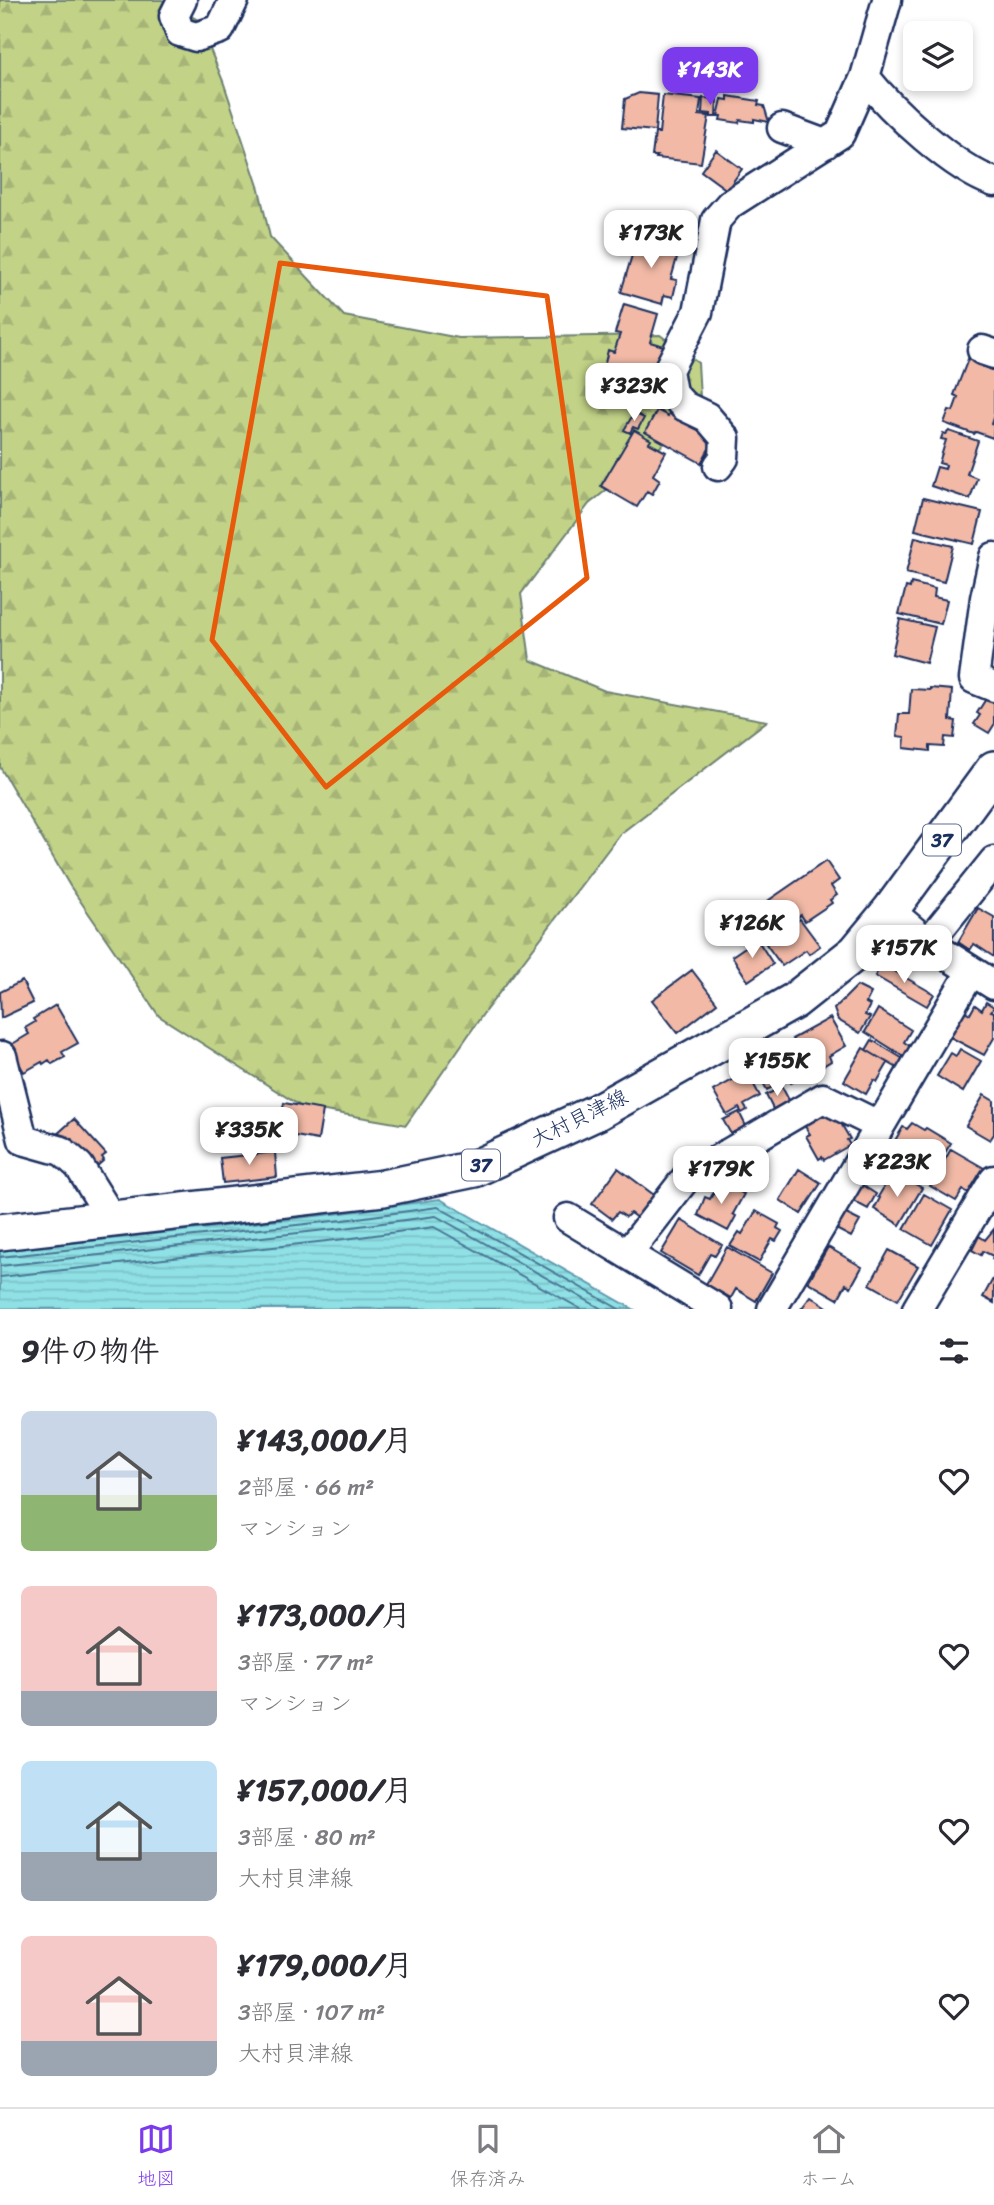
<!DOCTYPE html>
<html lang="ja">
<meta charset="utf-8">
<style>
:root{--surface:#fff;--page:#f2f2f3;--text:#2b2b33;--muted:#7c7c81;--line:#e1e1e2;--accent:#7c3aed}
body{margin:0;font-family:Sriracha,"Klee One",sans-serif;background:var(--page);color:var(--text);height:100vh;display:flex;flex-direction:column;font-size:26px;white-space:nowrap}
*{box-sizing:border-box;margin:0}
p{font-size:23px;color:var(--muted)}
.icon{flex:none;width:38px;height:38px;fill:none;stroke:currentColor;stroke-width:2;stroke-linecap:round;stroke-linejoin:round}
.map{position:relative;height:1309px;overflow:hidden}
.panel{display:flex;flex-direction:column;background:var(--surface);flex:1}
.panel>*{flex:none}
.buttons{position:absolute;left:903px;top:21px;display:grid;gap:14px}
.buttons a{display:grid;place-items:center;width:70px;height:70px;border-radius:10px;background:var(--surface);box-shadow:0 4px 10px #0003;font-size:35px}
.price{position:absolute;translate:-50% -60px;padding:0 16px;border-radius:14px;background:#fff;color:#222;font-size:23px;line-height:46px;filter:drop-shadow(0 2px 4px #0008)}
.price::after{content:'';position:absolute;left:50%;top:42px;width:21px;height:16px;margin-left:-10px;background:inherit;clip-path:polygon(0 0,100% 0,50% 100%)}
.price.active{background:var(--accent);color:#fff}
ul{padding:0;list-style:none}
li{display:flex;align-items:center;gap:21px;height:175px;padding:0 21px}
li span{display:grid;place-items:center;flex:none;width:196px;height:140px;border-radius:10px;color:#555}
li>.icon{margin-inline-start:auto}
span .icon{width:84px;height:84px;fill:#fffc;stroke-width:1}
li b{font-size:30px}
h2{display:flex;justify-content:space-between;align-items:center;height:84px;padding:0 21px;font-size:30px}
.dock{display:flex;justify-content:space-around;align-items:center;height:98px;border-top:2px solid var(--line);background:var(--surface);font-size:19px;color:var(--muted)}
.dock a{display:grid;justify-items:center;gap:4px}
.dock .active{color:var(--accent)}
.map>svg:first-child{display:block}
.forest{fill:url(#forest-firs);stroke:#6e8172;stroke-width:2}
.water{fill:url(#water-rules);stroke:#619aaf;stroke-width:2}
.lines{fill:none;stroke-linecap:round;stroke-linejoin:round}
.shore{stroke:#497694;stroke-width:2}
.building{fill:#f1b9a6;stroke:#1b2f5e;stroke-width:2;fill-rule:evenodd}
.minor-casing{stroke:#1b2f5e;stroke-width:33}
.major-casing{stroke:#1b2f5e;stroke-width:40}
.minor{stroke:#fff;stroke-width:28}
.major{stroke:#fff;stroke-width:35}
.marked{fill:none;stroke:#e8590c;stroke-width:5;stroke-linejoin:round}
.labels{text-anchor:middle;stroke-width:5;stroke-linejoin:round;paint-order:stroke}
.shield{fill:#fff;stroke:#5f6d8e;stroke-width:2}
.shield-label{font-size:19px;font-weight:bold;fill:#1b2f5e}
.street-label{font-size:21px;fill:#1b2f5e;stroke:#fff}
</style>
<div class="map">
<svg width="994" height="1309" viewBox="0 0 994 1309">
<defs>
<pattern id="forest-firs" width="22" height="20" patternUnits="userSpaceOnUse" patternTransform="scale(1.75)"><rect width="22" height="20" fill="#c2d387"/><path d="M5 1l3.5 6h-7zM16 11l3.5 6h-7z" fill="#a6b577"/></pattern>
<pattern id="water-rules" width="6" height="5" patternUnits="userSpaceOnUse" patternTransform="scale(1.75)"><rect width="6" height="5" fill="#8fe1e5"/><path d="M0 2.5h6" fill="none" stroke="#7bc1c7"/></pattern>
</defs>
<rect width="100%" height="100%" fill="#fff"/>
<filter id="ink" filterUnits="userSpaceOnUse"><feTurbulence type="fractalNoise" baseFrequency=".0143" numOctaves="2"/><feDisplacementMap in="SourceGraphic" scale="14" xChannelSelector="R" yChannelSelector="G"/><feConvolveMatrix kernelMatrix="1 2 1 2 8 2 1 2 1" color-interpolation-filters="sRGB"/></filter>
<g filter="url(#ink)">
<path class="forest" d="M 0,0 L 162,0 L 198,20 L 223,81 L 259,189 L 270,237 L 344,316 L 459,338 L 660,335 L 698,363 L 701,414 L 589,504 L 521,594 L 530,660 L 605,691 L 767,721 L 620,834 L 483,1014 L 406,1125 L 302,1107 L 159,1016 L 70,886 L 0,767 Z"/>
<path class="water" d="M 440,1199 L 633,1309 L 0,1309 L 0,1251 L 342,1213 Z"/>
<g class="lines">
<path class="shore" d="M 0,1257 L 343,1220 L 438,1207 L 619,1309
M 0,1266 L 344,1228 L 436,1216 L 602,1309
M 0,1277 L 345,1239 L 434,1227 L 581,1309"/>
</g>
<path class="building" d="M 639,93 L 658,95 L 655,131 L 622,128 L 625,99 Z
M 663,95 L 701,99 L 699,115 L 709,116 L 701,163 L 656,158 L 657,156 L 652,156 L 655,133 L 659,133 Z
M 728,96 L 759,101 L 758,105 L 764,106 L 769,122 L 754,119 L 754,122 L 740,120 L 739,123 L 720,120 L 721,116 L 718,116 L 722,99 L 728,100 Z
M 703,98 L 717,99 L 716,117 L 711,117 L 711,114 L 702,113 Z
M 716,150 L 742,169 L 727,190 L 701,171 Z
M 638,235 L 680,247 L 671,279 L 677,280 L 673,297 L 664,295 L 662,304 L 621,292 Z
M 624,304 L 658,314 L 650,342 L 667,347 L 654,391 L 610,379 L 613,370 L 604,367 L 608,350 L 614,352 L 620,334 L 615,333 Z
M 970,354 L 991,362 L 988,369 L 994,371 L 994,415 L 991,424 L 994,425 L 993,438 L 976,432 L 974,434 L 944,423 L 949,410 L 953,411 L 958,397 L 954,395 Z
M 657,410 L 668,416 L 669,413 L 715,438 L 701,463 L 645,432 Z
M 634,413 L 644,418 L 638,429 L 633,427 L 630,433 L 624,430 Z
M 634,430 L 651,440 L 649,443 L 666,452 L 653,475 L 660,480 L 652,494 L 647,491 L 637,507 L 601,486 Z
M 949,431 L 978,441 L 967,474 L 977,478 L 970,499 L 931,486 L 937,467 L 945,469 L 946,465 L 939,463 L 946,440 L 941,439 L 943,433 L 946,434 Z
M 923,498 L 982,512 L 974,544 L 915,530 Z
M 915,537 L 953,546 L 944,582 L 906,573 Z
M 911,583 L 935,589 L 934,597 L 947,600 L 941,624 L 899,614 L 906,587 L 910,588 Z
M 900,619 L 935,627 L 926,663 L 892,654 Z
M 930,688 L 952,690 L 950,720 L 956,721 L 954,738 L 945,737 L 944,747 L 930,746 L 930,751 L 904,748 L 905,737 L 897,736 L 899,714 L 909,714 L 911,689 L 930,690 Z
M 989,694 L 994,697 L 994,725 L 989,733 L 974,724 L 980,715 L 977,713 Z
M 826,861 L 839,880 L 831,886 L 837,895 L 830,900 L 832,903 L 805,921 L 801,915 L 773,935 L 756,909 Z
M 978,908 L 994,917 L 994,957 L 974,944 L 970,950 L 958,942 Z
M 800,919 L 820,946 L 809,954 L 806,950 L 782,966 L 766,944 Z
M 757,939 L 773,964 L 748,981 L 732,956 Z
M 882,964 L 934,994 L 927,1006 L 875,976 Z
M 692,970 L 717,1003 L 678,1033 L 652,1000 Z
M 22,981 L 33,1003 L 1,1018 L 0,992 Z
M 857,986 L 871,993 L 866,1003 L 870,1005 L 865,1015 L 870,1017 L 860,1033 L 838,1020 L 834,1009 Z
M 986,1002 L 994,1007 L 991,1011 L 994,1012 L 994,1038 L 984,1055 L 950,1037 L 965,1011 L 970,1014 L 975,1005 L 982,1010 Z
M 56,1005 L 78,1043 L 62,1052 L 65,1057 L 52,1064 L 49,1060 L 43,1064 L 42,1062 L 24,1072 L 9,1046 L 29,1034 L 25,1028 L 35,1022 L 33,1019 Z
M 878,1009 L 911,1030 L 904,1042 L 911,1047 L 905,1057 L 865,1032 Z
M 830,1018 L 846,1046 L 829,1056 L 831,1061 L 811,1073 L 792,1039 Z
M 872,1040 L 905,1060 L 899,1069 L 866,1050 Z
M 789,1047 L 804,1076 L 791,1083 L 788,1079 L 767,1090 L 754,1066 Z
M 863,1048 L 888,1063 L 877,1082 L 874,1080 L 866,1094 L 844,1081 Z
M 960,1049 L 981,1061 L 963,1092 L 937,1076 L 951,1053 L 956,1056 Z
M 747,1072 L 760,1096 L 744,1105 L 747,1110 L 742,1113 L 739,1108 L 727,1115 L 713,1091 Z
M 782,1087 L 789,1100 L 773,1109 L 766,1095 Z
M 984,1095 L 994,1101 L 994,1134 L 990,1140 L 966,1126 Z
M 284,1103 L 323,1110 L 318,1140 L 278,1133 Z
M 739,1112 L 746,1126 L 731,1134 L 723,1120 Z
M 825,1113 L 828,1117 L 835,1113 L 850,1139 L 847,1140 L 850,1145 L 824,1160 L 822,1157 L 819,1159 L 806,1136 L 810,1134 L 804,1125 Z
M 74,1119 L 106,1154 L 102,1157 L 104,1160 L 95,1168 L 55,1136 Z
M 912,1123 L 924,1130 L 926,1128 L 951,1143 L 926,1182 L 880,1153 L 886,1144 L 891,1147 L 903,1127 L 907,1129 ZM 915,1141 L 927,1149 L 921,1159 L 908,1152 Z
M 951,1149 L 984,1168 L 969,1193 L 963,1190 L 956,1201 L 930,1186 Z
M 275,1152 L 277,1177 L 223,1183 L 220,1158 Z
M 751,1160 L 766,1175 L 750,1191 L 734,1176 Z
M 618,1168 L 654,1195 L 637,1218 L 630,1213 L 626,1217 L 618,1212 L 612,1219 L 592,1204 Z
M 799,1169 L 821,1183 L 801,1214 L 780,1200 Z
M 890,1177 L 903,1185 L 907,1179 L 922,1188 L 900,1225 L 874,1209 L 880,1198 L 878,1197 Z
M 720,1181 L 744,1194 L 733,1214 L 736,1216 L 728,1231 L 698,1215 L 705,1197 L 710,1199 Z
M 862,1185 L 876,1194 L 868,1209 L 853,1201 Z
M 924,1194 L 952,1210 L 932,1245 L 904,1229 Z
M 756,1211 L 779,1224 L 777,1228 L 782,1231 L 776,1241 L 772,1239 L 759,1262 L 730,1246 L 739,1232 L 742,1234 Z
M 844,1213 L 860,1221 L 851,1237 L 836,1229 Z
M 681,1220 L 722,1245 L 715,1256 L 710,1254 L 698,1275 L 661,1253 Z
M 994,1229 L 994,1261 L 992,1259 L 993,1256 L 983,1251 L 981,1255 L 972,1250 L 979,1236 L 985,1240 Z
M 727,1247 L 772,1273 L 756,1301 L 736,1289 L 731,1298 L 706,1284 Z
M 828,1247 L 862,1267 L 851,1287 L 846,1284 L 838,1299 L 808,1282 Z
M 889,1250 L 918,1266 L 898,1300 L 870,1284 Z
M 994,1277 L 994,1303 L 983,1297 Z
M 811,1296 L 830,1309 L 801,1309 Z"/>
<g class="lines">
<defs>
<path id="minor" d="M 182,0 L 174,16 L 180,32 L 196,37 L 220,29 L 234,0
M 887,0 L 865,77 C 892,111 953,168 994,182
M 782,128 L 825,144
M 982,350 L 994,354
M 718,466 L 724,458 L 725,438 L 707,417 L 684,406 L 672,393 L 668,370 L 698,312 L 716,220 L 730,204 L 840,134 L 865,77
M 994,557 L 985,598 L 974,679 L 994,687
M 890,911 L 928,943 L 994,985
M 928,943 L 994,861
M 2,1056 L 23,1140 L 62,1151 L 79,1166 L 112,1219
M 568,1218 L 718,1309
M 627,1254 L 686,1178 L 823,1098 L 880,1126
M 772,1309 L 971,972
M 917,1309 L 994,1180"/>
<path id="major" d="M 0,1232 L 383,1188 L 474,1169 L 597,1112 L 794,1001 L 856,952 L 890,911 L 994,769"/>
</defs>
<use href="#minor" class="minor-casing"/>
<use href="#major" class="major-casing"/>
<use href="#minor" class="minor"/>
<use href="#major" class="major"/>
</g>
</g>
<path class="marked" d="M 280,263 L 547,296 L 587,578 L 326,787 L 212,640 Z"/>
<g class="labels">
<g class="shield">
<rect x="923" y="824.5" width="38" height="31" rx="5"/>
<rect x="462" y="1149.5" width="38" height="31" rx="5"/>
</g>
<g class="shield-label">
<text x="942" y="847">37</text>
<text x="481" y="1172">37</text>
</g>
<g class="street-label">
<text transform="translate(579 1118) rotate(-26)" y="7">大村貝津線</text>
</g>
</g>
</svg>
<div class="buttons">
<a><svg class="icon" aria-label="layers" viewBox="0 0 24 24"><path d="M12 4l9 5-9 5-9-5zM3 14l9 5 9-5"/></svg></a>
</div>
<b class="price active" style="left:710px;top:107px">¥143K</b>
<b class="price" style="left:651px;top:270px">¥173K</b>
<b class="price" style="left:634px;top:423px">¥323K</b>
<b class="price" style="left:752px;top:960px">¥126K</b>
<b class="price" style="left:904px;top:985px">¥157K</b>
<b class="price" style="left:777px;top:1098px">¥155K</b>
<b class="price" style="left:249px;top:1167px">¥335K</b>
<b class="price" style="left:897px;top:1199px">¥223K</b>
<b class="price" style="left:721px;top:1206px">¥179K</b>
</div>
<section class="panel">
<h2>9件の物件<svg class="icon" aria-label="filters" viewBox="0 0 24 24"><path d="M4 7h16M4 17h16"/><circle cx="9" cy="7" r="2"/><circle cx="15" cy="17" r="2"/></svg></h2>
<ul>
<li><span style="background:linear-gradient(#c9d6e8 60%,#8fb573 0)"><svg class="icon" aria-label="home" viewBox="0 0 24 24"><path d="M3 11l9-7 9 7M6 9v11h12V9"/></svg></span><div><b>¥143,000/月</b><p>2部屋 · 66 m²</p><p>マンション</p></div><svg class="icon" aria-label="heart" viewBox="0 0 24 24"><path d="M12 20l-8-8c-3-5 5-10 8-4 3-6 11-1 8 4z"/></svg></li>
<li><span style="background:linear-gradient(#f6c9c9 75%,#9aa5b1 0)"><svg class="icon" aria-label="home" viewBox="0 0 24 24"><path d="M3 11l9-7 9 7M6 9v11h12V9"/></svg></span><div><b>¥173,000/月</b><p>3部屋 · 77 m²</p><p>マンション</p></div><svg class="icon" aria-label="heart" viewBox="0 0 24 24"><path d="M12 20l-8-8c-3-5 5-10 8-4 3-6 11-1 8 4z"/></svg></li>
<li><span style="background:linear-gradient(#bfe0f5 65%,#9aa5b1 0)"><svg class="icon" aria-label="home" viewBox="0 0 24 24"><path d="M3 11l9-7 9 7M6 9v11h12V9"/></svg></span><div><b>¥157,000/月</b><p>3部屋 · 80 m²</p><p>大村貝津線</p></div><svg class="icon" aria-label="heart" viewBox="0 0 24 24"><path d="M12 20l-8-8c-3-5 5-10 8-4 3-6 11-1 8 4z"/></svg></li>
<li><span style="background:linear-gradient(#f6c9c9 75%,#9aa5b1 0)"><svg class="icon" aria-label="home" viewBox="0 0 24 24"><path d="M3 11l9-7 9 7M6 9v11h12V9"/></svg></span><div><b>¥179,000/月</b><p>3部屋 · 107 m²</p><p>大村貝津線</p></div><svg class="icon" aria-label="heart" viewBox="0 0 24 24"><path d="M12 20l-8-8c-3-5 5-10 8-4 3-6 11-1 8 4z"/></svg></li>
</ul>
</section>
<nav class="dock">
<a class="active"><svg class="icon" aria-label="map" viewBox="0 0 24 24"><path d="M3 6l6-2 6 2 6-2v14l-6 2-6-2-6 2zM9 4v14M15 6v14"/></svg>地図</a>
<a><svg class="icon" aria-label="saved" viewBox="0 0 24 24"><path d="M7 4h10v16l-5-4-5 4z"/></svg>保存済み</a>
<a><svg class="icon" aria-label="home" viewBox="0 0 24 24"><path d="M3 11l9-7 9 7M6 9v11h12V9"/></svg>ホーム</a>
</nav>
